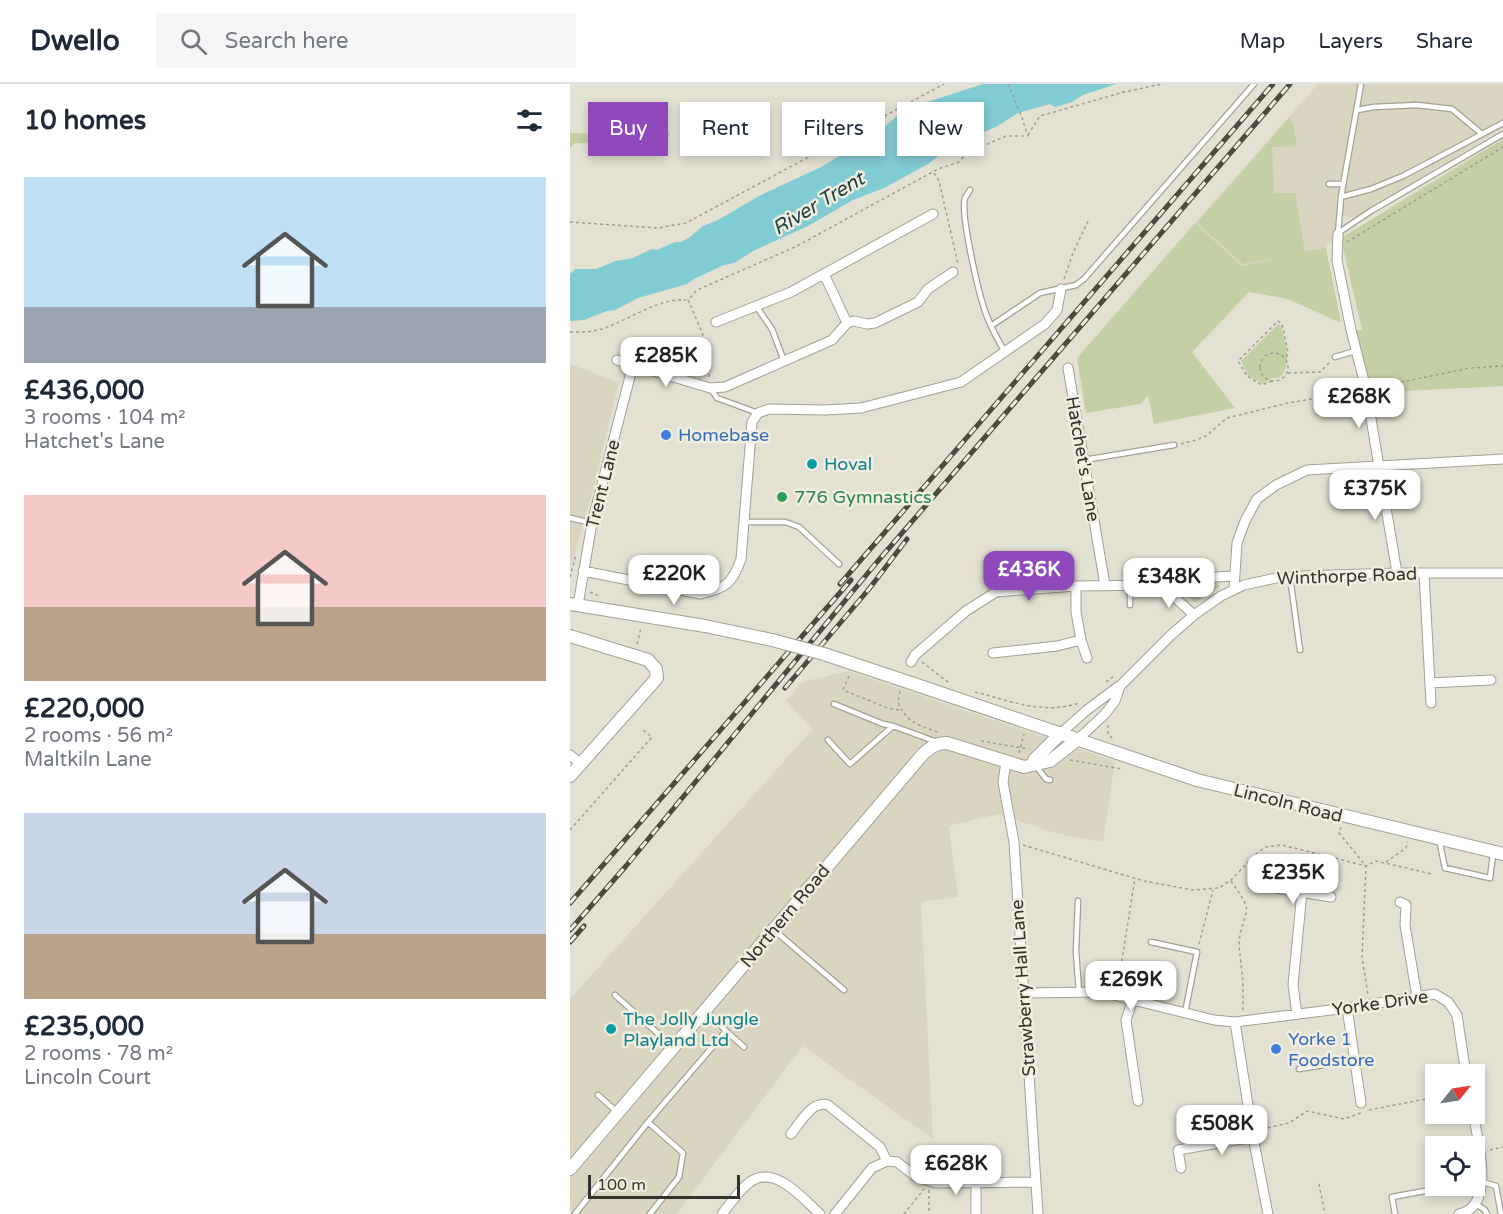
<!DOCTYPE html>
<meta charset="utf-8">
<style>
:root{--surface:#fff;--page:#f6f6f7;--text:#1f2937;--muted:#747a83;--line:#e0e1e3;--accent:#8f49bc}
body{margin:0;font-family:"Varela Round",sans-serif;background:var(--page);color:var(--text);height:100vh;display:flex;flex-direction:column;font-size:22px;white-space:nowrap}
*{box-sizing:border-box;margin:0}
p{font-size:20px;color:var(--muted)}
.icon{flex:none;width:33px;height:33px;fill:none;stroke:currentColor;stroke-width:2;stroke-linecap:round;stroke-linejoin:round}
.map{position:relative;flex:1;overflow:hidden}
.drawer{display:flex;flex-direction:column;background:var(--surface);width:570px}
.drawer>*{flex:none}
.guide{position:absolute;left:18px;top:18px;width:570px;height:54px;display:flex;gap:12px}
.needle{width:39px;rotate:60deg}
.fabs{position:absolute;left:855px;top:980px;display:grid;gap:12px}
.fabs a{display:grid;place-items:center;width:60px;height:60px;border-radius:0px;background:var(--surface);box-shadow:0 3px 9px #0003;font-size:30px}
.scale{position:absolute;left:18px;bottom:15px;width:152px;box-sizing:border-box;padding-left:6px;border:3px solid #34332d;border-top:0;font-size:16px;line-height:21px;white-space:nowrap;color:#34332d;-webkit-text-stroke:4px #f1eee0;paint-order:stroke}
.price{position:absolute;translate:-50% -51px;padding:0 14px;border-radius:12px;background:#fff;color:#222;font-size:20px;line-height:39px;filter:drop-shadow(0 2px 3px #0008)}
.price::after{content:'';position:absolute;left:50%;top:36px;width:18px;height:14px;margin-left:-9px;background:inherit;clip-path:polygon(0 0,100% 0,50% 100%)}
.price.current{background:var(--accent);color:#fff}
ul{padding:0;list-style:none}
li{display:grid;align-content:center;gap:12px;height:318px;padding:0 24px}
li span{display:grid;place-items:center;height:186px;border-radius:0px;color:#555}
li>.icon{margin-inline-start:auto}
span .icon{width:108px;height:108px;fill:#fffc;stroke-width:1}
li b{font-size:26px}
h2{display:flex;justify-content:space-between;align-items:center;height:72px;padding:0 24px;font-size:26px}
.tag{padding:0 21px;border-radius:0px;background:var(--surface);box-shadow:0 3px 9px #0003;font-size:21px;line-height:54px}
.tag.current{background:var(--accent);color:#fff}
header{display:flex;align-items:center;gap:36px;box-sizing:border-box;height:84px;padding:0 30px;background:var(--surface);border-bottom:2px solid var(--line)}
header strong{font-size:28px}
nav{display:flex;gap:33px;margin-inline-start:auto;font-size:21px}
.search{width:420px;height:54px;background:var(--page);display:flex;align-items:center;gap:15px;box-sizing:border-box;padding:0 21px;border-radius:0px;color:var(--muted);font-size:22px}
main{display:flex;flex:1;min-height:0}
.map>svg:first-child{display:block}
.built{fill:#d9d5c0}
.green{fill:#c4cfa6}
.water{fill:#81cbd2}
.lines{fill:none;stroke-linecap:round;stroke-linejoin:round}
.lane-casing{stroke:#a3a193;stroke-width:7}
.street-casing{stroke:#a3a193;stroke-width:11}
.secondary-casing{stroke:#a3a193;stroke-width:14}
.path{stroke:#9f9d92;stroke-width:1.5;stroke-dasharray:3 3;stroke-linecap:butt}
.lane{stroke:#fff;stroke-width:4.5}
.street{stroke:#fff;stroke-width:9}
.secondary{stroke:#fff;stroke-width:12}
.rail-casing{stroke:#4b4a42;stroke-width:5}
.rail{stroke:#f1eee0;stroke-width:3;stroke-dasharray:9;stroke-linecap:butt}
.secondary-bridge-casing{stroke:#a3a193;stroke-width:14;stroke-linecap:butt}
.secondary-bridge{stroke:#fff;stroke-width:12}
.shop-dot{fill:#3f7fe0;stroke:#f1eee0;stroke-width:2}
.culture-dot{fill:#0f9aa8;stroke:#f1eee0;stroke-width:2}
.leisure-dot{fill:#2e9e5b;stroke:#f1eee0;stroke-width:2}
.labels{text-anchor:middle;stroke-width:5;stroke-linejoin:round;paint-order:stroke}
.shop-label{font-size:18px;fill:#366cbe;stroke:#f1eee0;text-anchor:start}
.street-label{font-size:18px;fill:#34332d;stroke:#f1eee0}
.culture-label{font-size:18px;fill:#0d838f;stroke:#f1eee0;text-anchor:start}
.leisure-label{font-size:18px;fill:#27864d;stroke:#f1eee0;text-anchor:start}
.water-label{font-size:20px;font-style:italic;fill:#1e4245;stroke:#f1eee0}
</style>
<header>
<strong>Dwello</strong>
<div class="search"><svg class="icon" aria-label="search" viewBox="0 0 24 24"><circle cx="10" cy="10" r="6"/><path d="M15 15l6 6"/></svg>Search here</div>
<nav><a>Map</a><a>Layers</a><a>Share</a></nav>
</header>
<main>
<section class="drawer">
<h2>10 homes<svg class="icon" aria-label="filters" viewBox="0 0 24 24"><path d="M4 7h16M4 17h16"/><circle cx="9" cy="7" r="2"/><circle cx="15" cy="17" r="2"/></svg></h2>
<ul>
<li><span style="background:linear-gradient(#bfe0f5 70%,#9aa5b1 0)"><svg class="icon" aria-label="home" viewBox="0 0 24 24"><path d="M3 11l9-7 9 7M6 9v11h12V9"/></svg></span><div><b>£436,000</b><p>3 rooms · 104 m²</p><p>Hatchet's Lane</p></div></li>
<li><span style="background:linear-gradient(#f6c9c9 60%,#b9a48a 0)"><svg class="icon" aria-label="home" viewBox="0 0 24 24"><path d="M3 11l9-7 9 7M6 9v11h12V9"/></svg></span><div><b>£220,000</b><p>2 rooms · 56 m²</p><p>Maltkiln Lane</p></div></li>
<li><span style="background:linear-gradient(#c9d6e8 65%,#b9a48a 0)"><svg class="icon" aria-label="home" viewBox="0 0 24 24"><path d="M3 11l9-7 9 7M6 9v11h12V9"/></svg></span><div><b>£235,000</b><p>2 rooms · 78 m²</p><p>Lincoln Court</p></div></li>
</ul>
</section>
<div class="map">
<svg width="933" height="1130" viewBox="0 0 933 1130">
<rect width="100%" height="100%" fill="#e3e1d2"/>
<path class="built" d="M 748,0 L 933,0 L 933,44 L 785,134 L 767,131 L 762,159 L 757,161 L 756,165 L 672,182 L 625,139 Z
M 0,280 L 49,298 L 21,413 L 0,485 Z
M 278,587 L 545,677 L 533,758 L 485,749 L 429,730 L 379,742 L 388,813 L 351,818 L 363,1055 L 233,962 L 107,1130 L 0,1130 L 0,915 L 243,645 L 216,617 L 232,598 Z"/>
<path class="green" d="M 719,34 L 723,40 L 727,62 L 702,63 L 704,109 L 725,109 L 735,168 L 756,164 L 771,239 L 718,215 L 679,208 L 622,268 L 665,324 L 584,340 L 578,311 L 571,320 L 516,329 L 507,274 L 625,139 L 672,182 L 718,172 L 673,180 L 627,139 Z
M 96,46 L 100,49 L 97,57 L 76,61 L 5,59 L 0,64 L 0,49 L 51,50 Z
M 933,55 L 933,302 L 797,309 L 781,246 L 792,246 L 771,154 Z
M 708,240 L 711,242 C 715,258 723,281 709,294 L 702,294 L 693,300 L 678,291 L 671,277 Z
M 648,497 L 649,503 L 625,518 L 606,500 Z"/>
<path class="water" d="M 413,0 L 546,0 L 513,11 L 502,18 L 485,23 L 480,20 L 448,29 L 426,43 L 380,63 L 358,80 L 314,104 L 283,116 L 238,142 L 185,166 L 164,179 L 154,181 L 124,195 L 117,200 L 68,214 L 45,226 L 37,227 L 14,236 L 0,237 L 0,190 L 5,185 L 26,185 L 46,177 L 63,174 L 82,165 L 87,166 L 105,158 L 111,158 L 120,153 L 133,142 L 148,136 L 189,112 L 251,83 L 306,50 L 327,32 L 349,24 L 357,18 Z"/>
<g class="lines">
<defs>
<path id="lane" d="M 787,26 L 804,23 L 847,21 L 882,25 L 912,50
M 759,100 L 773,100
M 400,106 C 399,108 396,112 395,114 C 390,130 409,211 416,230 C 421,243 427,255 435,268
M 771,113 L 801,105 L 833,92 L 933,39
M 768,149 L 801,127 L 933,50
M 768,150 L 771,113 L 791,0
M 186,222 L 202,245 L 214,277
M 421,242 L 470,209 L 506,201 L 514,195 L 684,0
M 765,273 L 785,267
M 141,305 L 147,314 L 188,329
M 514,376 L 604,361
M 0,434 L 22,439
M 175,438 L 215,438 L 229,443 L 269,480
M 720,493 L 730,566
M 560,521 L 560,501
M 323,642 L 367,658
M 258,656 L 280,680 L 323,642 L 313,640 L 264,620
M 466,682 L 476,695 L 480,696
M 869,755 L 875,784 L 920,794 L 923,770
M 508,817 L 506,867 L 509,908
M 205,847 L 274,906
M 581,858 L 627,868 L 615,929
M 45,911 L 103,963
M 156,947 L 174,963
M 729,985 L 785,976
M 28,1011 L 46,1027
M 78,1038 L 113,1069 L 109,1093 L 80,1130
M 913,1098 L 926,1102 L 931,1130
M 906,1120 L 915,1126 L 917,1130
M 5,1130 L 78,1038 L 156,947 L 137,927
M 825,1130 L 822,1113 L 860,1106"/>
<path id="street" d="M 768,150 L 767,176 L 781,246 L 796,305 L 827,489
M 254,190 L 277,239
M 146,238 L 221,208 L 363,130
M 47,276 L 140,304 L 155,303 L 262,256 L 277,239 L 284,237 L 297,240 L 305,239 L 348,218 L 358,205 L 383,188
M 498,284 L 535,501
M 13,487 L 130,510 C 155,505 163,499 171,475 L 182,338 L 188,329 L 199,325 L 255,326 L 291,324 L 391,298 L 475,240 L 487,226 L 491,205
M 854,489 L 861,619
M 627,494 L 664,492
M 591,501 L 624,531
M 664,505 L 667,459 L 675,437 L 687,415 L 706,401 L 737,386 L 933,375
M 8,521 L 22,439 L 63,281
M 511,556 L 517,574
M 423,569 L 487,562 L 511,556 L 506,528 L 506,502
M 341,578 L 345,571 L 396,527 L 426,508 L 506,502 L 591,501 L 599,496 L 624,494
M 860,599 L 921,596
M 491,649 L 517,626 L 549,602
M 507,656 L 535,630 L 545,617 L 550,602 L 600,552 L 624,531 L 651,512 L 674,501 L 706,494 L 732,492 L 827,489 L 933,489
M 0,671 L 11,680
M 436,678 L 433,698 L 444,758 L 468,1130
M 689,801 L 761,813
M 830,818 L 836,821 L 835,841 L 847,913
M 455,909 L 531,908 L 644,936 L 665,938 L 777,924 L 865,910 L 878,918 L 887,931 L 896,990
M 563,915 L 556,936 L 568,1017
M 777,924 L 791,1019
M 727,930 L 723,901 L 732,808
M 665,938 L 683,1053 L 698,1130
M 221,1050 C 231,1038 242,1016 258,1021 L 310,1063 L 317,1077
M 611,1084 L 608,1066 L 683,1053
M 152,1130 C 161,1119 169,1106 180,1098 C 205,1080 233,1115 250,1130
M 265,1130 L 302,1084 L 317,1077 L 327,1078 L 345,1092 L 366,1099 L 465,1098
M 406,1130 L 406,1099
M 889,1130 C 927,1123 907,1054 903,1029"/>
<path id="secondary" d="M 0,520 L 135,542 L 202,556
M 0,552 L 78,576 L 86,585 L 87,594 L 0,692
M 344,600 L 627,696 L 933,770
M 465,680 L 464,676 L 491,649
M 0,1085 L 353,670 C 361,663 366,659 377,659 L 454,683 L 480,677 L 507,656"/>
</defs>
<use href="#lane" class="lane-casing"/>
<use href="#street" class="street-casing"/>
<use href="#secondary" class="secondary-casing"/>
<path class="path" d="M 438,0 L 451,31 L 458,52
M 458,51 L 470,32 L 554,8 L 592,0
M 364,89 L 369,97 L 388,180
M 0,138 L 88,144 L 116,139 L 374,0
M 777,158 L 933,63
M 494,195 L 503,169 L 519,135
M 0,248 C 11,248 22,248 32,245 C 59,236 88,214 116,216
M690 283a14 14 0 1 1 28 0a14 14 0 1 1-28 0Z
M 718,289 L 750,288 L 760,278
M 139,293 C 143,266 128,240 118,216 L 127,206 L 225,163 L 368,85 L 389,78 L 397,69 L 436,52 L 458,52
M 702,297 L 692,301 L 677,292 L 668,277 L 708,237 L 712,240 L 718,268 L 716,275
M 807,303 L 900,284 L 933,282
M 611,360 L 626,356 L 636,352 L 657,334 L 718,319 L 788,307
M 0,493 L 6,471
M 20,508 L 29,512
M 67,560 L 71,544
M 352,578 L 379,599
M 279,592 L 273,606 L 320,625 L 330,626
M 536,598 L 544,592
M 330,607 L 328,618 C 335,637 349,642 368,648
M 405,608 C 441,617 473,631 509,619
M 538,641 L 538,650 L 543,655
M 411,657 L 459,665
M 449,669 L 454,650
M 500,676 L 552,685
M 771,743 L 769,749 L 796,782 L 792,873 L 798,911
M 0,746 L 82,653 L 72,645
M 453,761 L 574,797 L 623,806 L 649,804 L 661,796 L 687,769 L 696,763 L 712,761 L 796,782 L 806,777 L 862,790
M 816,778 L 836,764 L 838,758
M 661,797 L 674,816 L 677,826 L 670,850 L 669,861 L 673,898 L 673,927
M 629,860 L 643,806
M 548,901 L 565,794
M 799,1026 L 866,1013
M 692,1045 L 719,1039 L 737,1027 L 774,1035 L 791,1029
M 920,1066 L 933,1063
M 749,1100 L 755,1130
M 359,1106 L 359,1130
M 334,1130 L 354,1105"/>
<use href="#lane" class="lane"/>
<use href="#street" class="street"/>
<use href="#secondary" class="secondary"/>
<defs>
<path id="rail" d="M 270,500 L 703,0
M 215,604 L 299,505 L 337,455
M 0,819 L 281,496
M 0,846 L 56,782 L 307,478 L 720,0
M 0,858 L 14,842"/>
</defs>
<use href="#rail" class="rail-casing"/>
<use href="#rail" class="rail"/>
<defs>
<path id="secondary-bridge" d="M 202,556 L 254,570 L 344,600"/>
</defs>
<use href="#secondary-bridge" class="secondary-bridge-casing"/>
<use href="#secondary-bridge" class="secondary-bridge"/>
</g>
<g class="shop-dot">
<circle cx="96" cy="351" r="6"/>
<circle cx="706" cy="965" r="6"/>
</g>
<g class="culture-dot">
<circle cx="242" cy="380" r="6"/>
<circle cx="41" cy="945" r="6"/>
</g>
<circle class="leisure-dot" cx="212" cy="413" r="6"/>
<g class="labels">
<g class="shop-label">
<text x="108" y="357">Homebase</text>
<text x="718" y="961">Yorke 1<tspan x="718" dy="21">Foodstore</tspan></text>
</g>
<g class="street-label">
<text transform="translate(513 375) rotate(80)" y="6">Hatchet's Lane</text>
<text transform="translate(33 400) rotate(-76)" y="6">Trent Lane</text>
<text transform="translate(777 492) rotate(-2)" y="6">Winthorpe Road</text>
<text transform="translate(718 719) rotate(14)" y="6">Lincoln Road</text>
<text transform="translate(215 832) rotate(-50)" y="6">Northern Road</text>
<text transform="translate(453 904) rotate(-94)" y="6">Strawberry Hall Lane</text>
<text transform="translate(810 919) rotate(-8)" y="6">Yorke Drive</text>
</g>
<g class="culture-label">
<text x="254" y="386">Hoval</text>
<text x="53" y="941">The Jolly Jungle<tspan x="53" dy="21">Playland Ltd</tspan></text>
</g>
<g class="leisure-label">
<text x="224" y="419">776 Gymnastics</text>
</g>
<g class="water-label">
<text transform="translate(248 119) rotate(-31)" y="7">River Trent</text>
</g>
</g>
</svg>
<div class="fabs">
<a><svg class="needle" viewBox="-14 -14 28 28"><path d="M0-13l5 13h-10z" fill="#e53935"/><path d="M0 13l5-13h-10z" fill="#747a83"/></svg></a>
<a><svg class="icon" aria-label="locate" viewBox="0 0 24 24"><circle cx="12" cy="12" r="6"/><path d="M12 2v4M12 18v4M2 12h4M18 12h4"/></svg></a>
</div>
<div class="scale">100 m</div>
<b class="price" style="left:96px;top:304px">£285K</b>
<b class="price" style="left:789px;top:345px">£268K</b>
<b class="price" style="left:805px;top:437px">£375K</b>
<b class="price current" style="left:459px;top:518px">£436K</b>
<b class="price" style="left:104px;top:522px">£220K</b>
<b class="price" style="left:599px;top:525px">£348K</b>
<b class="price" style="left:723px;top:821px">£235K</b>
<b class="price" style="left:561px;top:928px">£269K</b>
<b class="price" style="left:652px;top:1072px">£508K</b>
<b class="price" style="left:386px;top:1112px">£628K</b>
<div class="guide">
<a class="tag current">Buy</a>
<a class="tag">Rent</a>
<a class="tag">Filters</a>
<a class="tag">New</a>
</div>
</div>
</main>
